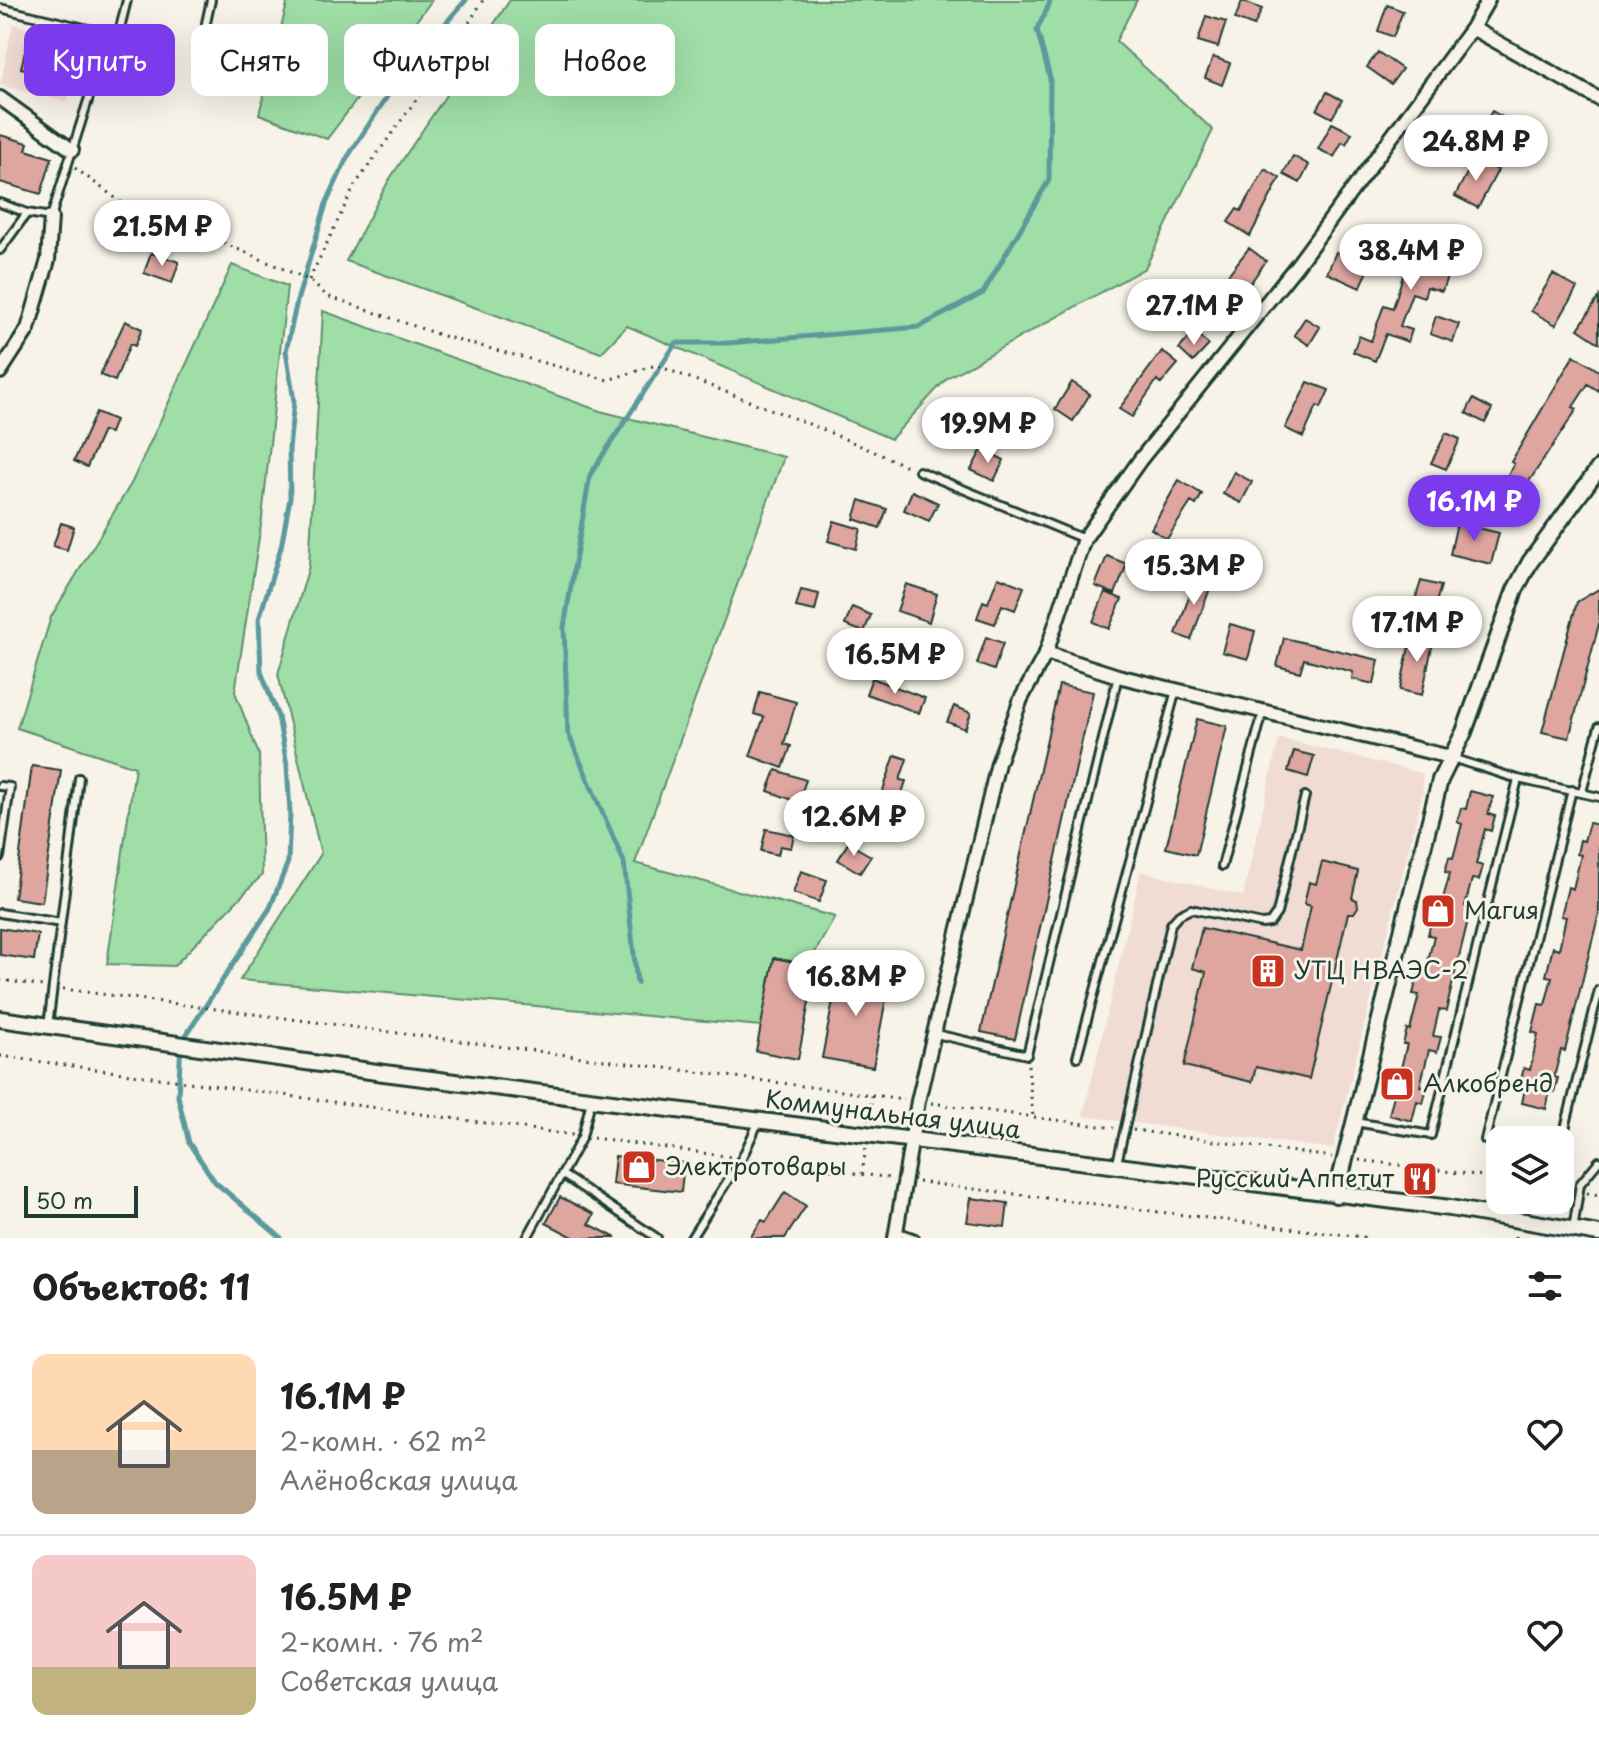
<!DOCTYPE html>
<html lang="ru">
<meta charset="utf-8">
<style>
:root{--surface:#fff;--page:#f6f6f6;--text:#202124;--muted:#757577;--line:#e0e0e0;--accent:#7c3aed}
body{margin:0;font-family:"Playpen Sans",sans-serif;background:var(--page);color:var(--text);height:100vh;display:flex;flex-direction:column;font-size:30px;white-space:nowrap}
*{box-sizing:border-box;margin:0}
p{font-size:26px;color:var(--muted)}
.icon{flex:none;width:44px;height:44px;fill:none;stroke:currentColor;stroke-width:2;stroke-linecap:round;stroke-linejoin:round}
.map{position:relative;height:1238px;overflow:hidden}
.drawer{display:flex;flex-direction:column;background:var(--surface);flex:1}
.drawer>*{flex:none}
.guide{position:absolute;left:24px;top:24px;width:800px;height:72px;display:flex;gap:16px}
.buttons{position:absolute;left:1486px;top:1126px;display:grid;gap:16px}
.buttons a{display:grid;place-items:center;width:88px;height:88px;border-radius:16px;background:var(--surface);box-shadow:0 8px 32px #0002;font-size:40px}
.scale{position:absolute;left:24px;bottom:20px;width:114px;box-sizing:border-box;padding-left:8px;border:4px solid #1f3d34;border-top:0;font-size:22px;line-height:28px;white-space:nowrap;color:#1f3d34;-webkit-text-stroke:6px #f7f3e8;paint-order:stroke}
.price{position:absolute;translate:-50% -68px;padding:0 18px;border-radius:28px;background:#fff;color:#222;font-size:26px;line-height:52px;filter:drop-shadow(0 2px 4px #0008)}
.price::after{content:'';position:absolute;left:50%;top:48px;width:24px;height:18px;margin-left:-12px;background:inherit;clip-path:polygon(0 0,100% 0,50% 100%)}
.price.on{background:var(--accent);color:#fff}
ul{padding:0;list-style:none}
li{display:flex;align-items:center;gap:24px;height:200px;padding:0 32px}
li+li{border-top:2px solid var(--line)}
li span{display:grid;place-items:center;flex:none;width:224px;height:160px;border-radius:16px;color:#555}
li>.icon{margin-inline-start:auto}
span .icon{width:96px;height:96px;fill:#fffc;stroke-width:1}
li b{font-size:34px}
h2{display:flex;justify-content:space-between;align-items:center;height:96px;padding:0 32px;font-size:34px}
.tag{padding:0 28px;border-radius:16px;background:var(--surface);box-shadow:0 8px 32px #0002;font-size:28px;line-height:72px}
.tag.on{background:var(--accent);color:#fff}
.map>svg:first-child{display:block}
.built{fill:#f0dcd2}
.green{fill:#9fdea7;stroke:#5f8e6e;stroke-width:2}
.lines{fill:none;stroke-linecap:round;stroke-linejoin:round}
.stream{stroke:#5c999c;stroke-width:5}
.building{fill:#dfa59f;stroke:#1f3d34;stroke-width:2}
.service-casing{stroke:#1f3d34;stroke-width:12}
.minor-casing{stroke:#1f3d34;stroke-width:18}
.tertiary-casing{stroke:#1f3d34;stroke-width:20}
.path{stroke:#1f3d34;stroke-width:3;stroke-dasharray:2 6;stroke-linecap:butt}
.service{stroke:#f7f3e8;stroke-width:6}
.minor{stroke:#f7f3e8;stroke-width:12}
.tertiary{stroke:#f7f3e8;stroke-width:14}
.labels{text-anchor:middle;stroke-width:6;stroke-linejoin:round;paint-order:stroke}
.poi-label{font-size:24px;fill:#1f3d34;stroke:#f7f3e8;text-anchor:start}
.street-label{font-size:24px;fill:#1f3d34;stroke:#f7f3e8}
</style>
<div class="map">
<svg width="1599" height="1238" viewBox="0 0 1599 1238">
<rect width="100%" height="100%" fill="#f7f3e8"/>
<filter id="ink" filterUnits="userSpaceOnUse"><feTurbulence type="fractalNoise" baseFrequency=".0125" numOctaves="2"/><feDisplacementMap in="SourceGraphic" scale="16" xChannelSelector="R" yChannelSelector="G"/><feConvolveMatrix kernelMatrix="1 2 1 2 8 2 1 2 1" color-interpolation-filters="sRGB"/></filter>
<g filter="url(#ink)">
<path class="built" d="M 13,24 L 81,43 L 67,102 L 0,85 Z
M 1279,738 L 1422,773 L 1423,792 L 1333,1149 L 1083,1116 L 1141,871 L 1243,896 Z"/>
<path class="green" d="M 288,0 L 432,0 L 327,139 L 259,114 Z
M 510,0 L 1137,0 L 1116,41 L 1213,130 L 1145,268 L 947,378 L 891,439 L 627,326 L 601,353 L 346,261 L 389,180 Z
M 232,265 L 287,286 L 262,518 L 235,692 L 259,755 L 262,875 L 174,966 L 107,964 L 135,767 L 17,728 L 51,617 L 132,482 Z
M 323,311 L 600,411 L 784,457 L 635,863 L 835,917 L 773,1027 L 240,980 L 321,854 L 278,674 L 309,566 Z"/>
<g class="lines">
<path class="stream" d="M 637,983 L 624,862 L 568,733 L 564,627 L 590,475 L 676,343 L 728,343 L 919,327 L 983,293 L 1049,180 L 1050,78 L 1037,30 L 1051,0
M 281,1238 L 215,1182 L 189,1143 L 178,1096 L 181,1043 L 270,908 L 288,862 L 290,813 L 287,765 L 278,717 L 261,671 L 259,619 L 281,547 L 290,498 L 289,449 L 294,401 L 286,351 L 297,301 L 326,204 L 347,158 L 403,72 L 466,0"/>
</g>
<path class="building" d="M 1242,1 L 1262,9 L 1254,26 L 1235,19 Z
M 1387,5 L 1403,11 L 1393,37 L 1378,31 Z
M 1206,16 L 1226,22 L 1218,47 L 1198,41 Z
M 28,39 L 68,50 L 61,78 L 21,68 Z
M 1378,52 L 1402,69 L 1391,84 L 1367,67 Z
M 1213,57 L 1230,63 L 1222,85 L 1205,78 Z
M 1327,92 L 1342,100 L 1332,118 L 1317,110 Z
M 1492,111 L 1515,124 L 1503,144 L 1480,131 Z
M 1332,123 L 1352,133 L 1346,144 L 1342,142 L 1334,157 L 1318,149 Z
M 0,135 L 28,143 L 26,150 L 52,158 L 41,194 L 0,182 Z
M 1293,156 L 1309,165 L 1300,183 L 1283,174 Z
M 1475,158 L 1498,170 L 1478,208 L 1455,196 Z
M 1265,169 L 1280,178 L 1250,236 L 1228,222 L 1237,209 L 1241,211 Z
M 1424,231 L 1438,234 L 1437,239 L 1458,245 L 1442,291 L 1427,287 L 1424,297 L 1412,293 L 1400,326 L 1412,330 L 1408,342 L 1386,334 L 1375,361 L 1353,352 L 1359,336 L 1371,341 L 1384,305 L 1393,308 L 1405,269 L 1414,272 Z
M 1249,248 L 1266,261 L 1237,302 L 1230,297 L 1216,316 L 1203,307 Z
M 1336,252 L 1370,267 L 1360,288 L 1327,273 Z
M 151,253 L 179,262 L 172,283 L 144,273 Z
M 1553,274 L 1577,288 L 1556,325 L 1531,311 Z
M 1599,297 L 1599,343 L 1578,329 Z
M 1436,316 L 1459,324 L 1453,342 L 1430,334 Z
M 1305,318 L 1320,327 L 1309,345 L 1294,335 Z
M 125,321 L 142,329 L 135,346 L 130,344 L 115,381 L 100,375 Z
M 1194,332 L 1209,345 L 1193,362 L 1179,349 Z
M 1162,351 L 1178,364 L 1161,384 L 1157,380 L 1132,417 L 1119,409 Z
M 1574,355 L 1599,371 L 1599,391 L 1588,384 L 1573,407 L 1577,409 L 1514,504 L 1497,494 L 1514,464 L 1511,462 Z
M 1072,382 L 1090,394 L 1073,421 L 1055,409 Z
M 1308,382 L 1329,390 L 1321,408 L 1317,406 L 1303,437 L 1285,428 Z
M 1473,399 L 1492,409 L 1485,423 L 1466,413 Z
M 96,412 L 115,420 L 110,433 L 103,431 L 87,467 L 74,461 Z
M 1446,433 L 1460,439 L 1446,469 L 1431,463 Z
M 982,449 L 1004,460 L 994,481 L 971,470 Z
M 1234,472 L 1252,482 L 1241,503 L 1223,494 Z
M 1179,480 L 1202,494 L 1196,505 L 1191,502 L 1167,539 L 1151,529 Z
M 912,491 L 938,503 L 929,521 L 904,510 Z
M 860,500 L 887,509 L 880,528 L 854,519 Z
M 834,521 L 861,529 L 856,549 L 828,541 Z
M 61,523 L 74,527 L 67,550 L 53,546 Z
M 1457,523 L 1499,533 L 1491,564 L 1450,554 Z
M 1107,556 L 1127,564 L 1115,594 L 1095,586 Z
M 1197,574 L 1213,580 L 1191,640 L 1176,634 Z
M 998,577 L 1024,587 L 1015,610 L 1002,605 L 995,624 L 977,618 L 983,601 L 988,603 Z
M 1421,581 L 1441,586 L 1432,615 L 1412,610 Z
M 906,584 L 937,594 L 929,622 L 897,611 Z
M 1599,589 L 1599,624 L 1569,738 L 1542,732 L 1577,602 Z
M 801,590 L 819,594 L 815,611 L 796,607 Z
M 1105,592 L 1122,599 L 1109,629 L 1093,622 Z
M 852,607 L 871,615 L 864,632 L 845,625 Z
M 1230,624 L 1255,631 L 1248,659 L 1222,652 Z
M 1412,632 L 1434,637 L 1422,695 L 1400,690 Z
M 986,637 L 1003,643 L 994,670 L 977,664 Z
M 1284,638 L 1379,660 L 1374,684 L 1352,679 L 1353,672 L 1304,659 L 1300,672 L 1277,666 Z
M 864,646 L 882,651 L 878,668 L 859,664 Z
M 872,678 L 925,698 L 919,713 L 866,694 Z
M 1059,685 L 1093,692 L 1015,1039 L 981,1032 Z
M 760,692 L 796,702 L 784,744 L 791,746 L 783,768 L 750,756 L 764,717 L 754,714 Z
M 954,706 L 971,713 L 965,729 L 947,722 Z
M 1197,719 L 1227,726 L 1196,855 L 1166,848 Z
M 1294,751 L 1314,756 L 1308,777 L 1288,771 Z
M 895,755 L 907,759 L 900,780 L 906,781 L 900,799 L 882,793 Z
M 32,766 L 61,770 L 42,902 L 14,898 Z
M 776,770 L 806,780 L 798,802 L 768,791 Z
M 1470,791 L 1493,797 L 1488,814 L 1495,816 L 1491,831 L 1485,829 L 1476,864 L 1483,866 L 1479,880 L 1472,879 L 1465,906 L 1471,908 L 1456,969 L 1446,1011 L 1439,1010 L 1433,1036 L 1441,1037 L 1437,1052 L 1429,1050 L 1420,1086 L 1427,1088 L 1423,1103 L 1417,1101 L 1412,1121 L 1389,1115 L 1394,1095 L 1390,1094 L 1394,1079 L 1398,1080 L 1407,1044 L 1403,1044 L 1407,1029 L 1410,1030 L 1419,995 L 1413,994 L 1421,963 L 1427,965 L 1434,936 L 1428,935 L 1435,904 L 1441,906 L 1450,873 L 1445,872 L 1449,857 L 1453,858 L 1462,824 L 1457,822 L 1461,808 L 1466,809 Z
M 1589,823 L 1599,825 L 1599,913 L 1565,1051 L 1561,1050 L 1554,1077 L 1558,1078 L 1554,1092 L 1550,1091 L 1546,1109 L 1522,1103 L 1526,1084 L 1520,1083 L 1524,1068 L 1530,1070 L 1538,1034 L 1532,1032 L 1539,1004 L 1545,1005 L 1552,977 L 1546,976 L 1553,947 L 1559,949 L 1566,917 L 1561,916 L 1568,887 L 1573,889 L 1581,855 L 1577,854 L 1580,840 L 1584,841 Z
M 766,829 L 794,835 L 791,848 L 780,846 L 778,855 L 761,851 Z
M 848,843 L 871,856 L 860,873 L 838,860 Z
M 1322,862 L 1358,871 L 1352,898 L 1357,900 L 1358,907 L 1354,913 L 1348,913 L 1309,1079 L 1256,1067 L 1252,1082 L 1184,1066 L 1206,972 L 1192,968 L 1202,928 L 1301,950 L 1311,906 L 1304,904 L 1309,882 L 1316,884 Z
M 801,871 L 827,880 L 819,902 L 793,893 Z
M 0,928 L 38,934 L 34,960 L 0,955 Z
M 774,958 L 816,966 L 798,1059 L 756,1051 Z
M 839,969 L 890,978 L 873,1067 L 822,1058 Z
M 615,1156 L 684,1163 L 681,1192 L 612,1184 Z
M 785,1192 L 806,1206 L 785,1238 L 750,1238 L 762,1220 L 766,1222 Z
M 560,1197 L 594,1214 L 589,1224 L 616,1238 L 575,1238 L 546,1223 Z
M 971,1198 L 1008,1203 L 1005,1227 L 967,1222 Z"/>
<g class="lines">
<defs>
<path id="service" d="M 0,8 L 118,36
M 206,23 L 211,0
M 0,203 L 27,213
M 0,250 L 27,213 L 51,217 L 92,88 L 118,36 L 127,0
M 919,471 L 1084,539
M 1452,758 L 1518,779 L 1599,797
M 0,786 L 10,787 L 0,857
M 1582,792 L 1599,727
M 1222,866 L 1263,712
M 0,913 L 61,923
M 48,1026 L 79,778
M 936,1034 L 1027,1055 L 1118,676
M 1077,1057 L 1176,690
M 1355,1122 L 1431,1135 L 1518,779
M 1485,1140 L 1572,790
M 1560,1149 L 1599,990
M 1117,1163 L 1171,924 L 1179,915 L 1191,909 L 1262,924 L 1270,923 L 1277,913 L 1305,796
M 563,1175 L 657,1238
M 1573,1230 L 1580,1184 L 1599,1161
M 896,1231 L 915,1238
M 527,1238 L 582,1137 L 591,1101
M 691,1238 L 742,1158 L 758,1123"/>
<path id="minor" d="M 1472,28 L 1599,99
M 0,98 L 72,150
M 0,372 L 28,329 L 48,260 L 51,217
M 1046,653 L 1118,676 L 1450,757
M 895,1238 L 918,1101 L 998,763 L 1021,699 L 1046,653 L 1084,539 L 1140,460 L 1297,265 L 1472,28 L 1488,0"/>
<path id="tertiary" d="M 0,1019 L 384,1073 L 1450,1208 L 1599,1234
M 1336,1195 L 1440,780 L 1464,732 L 1515,590 L 1530,562 L 1599,468"/>
</defs>
<use href="#service" class="service-casing"/>
<use href="#minor" class="minor-casing"/>
<use href="#tertiary" class="tertiary-casing"/>
<path class="path" d="M 75,168 L 133,211 L 212,238 L 309,280 L 327,296 L 443,336 L 608,380 L 656,365 L 822,429 L 911,468
M 309,280 L 355,185 L 456,44 L 483,0
M 0,980 L 44,986
M 63,989 L 872,1095 L 869,1120
M 0,1056 L 573,1135
M 1028,1065 L 1033,1117
M 872,1095 L 904,1099
M 931,1103 L 1114,1128
M 1133,1130 L 1332,1157
M 593,1138 L 732,1157
M 751,1159 L 890,1178
M 1359,1160 L 1500,1178
M 862,1174 L 866,1147
M 918,1182 L 1370,1238
M 1587,1193 L 1599,1195
M 1515,1238 L 1515,1236"/>
<use href="#service" class="service"/>
<use href="#minor" class="minor"/>
<use href="#tertiary" class="tertiary"/>
</g>
</g>
<defs>
<symbol id="shop-square" viewBox="-11 -11 22 22"><rect x="-9" y="-9" width="18" height="18" rx="4" fill="#c8321e" stroke="#f7f3e8"/><path d="M-5-2.5h2.3a2.7 3.5 0 0 1 5.4 0H5L5.5 6h-11ZM-1.5-2.5h3a1.5 2.3 0 0 0-3 0Z" fill="#fff"/></symbol>
<symbol id="building-square" viewBox="-11 -11 22 22"><rect x="-9" y="-9" width="18" height="18" rx="4" fill="#c8321e" stroke="#f7f3e8"/><path d="M-4-6H4V6H1V3H-1V6H-4ZM-2.5-4.3h1.7v1.8h-1.7ZM.8-4.3h1.7v1.8H.8ZM-2.5-1h1.7V.8h-1.7ZM.8-1h1.7V.8H.8Z" fill="#fff"/></symbol>
<symbol id="restaurant-square" viewBox="-11 -11 22 22"><rect x="-9" y="-9" width="18" height="18" rx="4" fill="#c8321e" stroke="#f7f3e8"/><path d="M-5-6h1v4h1v-4h1v4h1v-4h1v5L-1.5 .5V6h-2V.5L-5-1ZM5-6V6H3V1.5H1.5Q1.5-4 5-6Z" fill="#fff"/></symbol>
</defs>
<g fill-rule="evenodd">
<use href="#shop-square" x="1418" y="891" width="40" height="40"/>
<use href="#building-square" x="1248" y="951" width="40" height="40"/>
<use href="#shop-square" x="1377" y="1064" width="40" height="40"/>
<use href="#shop-square" x="619" y="1147" width="40" height="40"/>
<use href="#restaurant-square" x="1400" y="1159" width="40" height="40"/>
</g>
<g class="labels">
<g class="poi-label">
<text x="1464" y="919">Магия</text>
<text x="1294" y="979">УТЦ НВАЭС-2</text>
<text x="1423" y="1092">Алкобренд</text>
<text x="665" y="1175">Электротовары</text>
<text x="1394" y="1187" text-anchor="end">Русский Аппетит</text>
</g>
<g class="street-label">
<text transform="translate(893 1115) rotate(7)" y="8">Коммунальная улица</text>
</g>
</g>
</svg>
<div class="buttons">
<a><svg class="icon" aria-label="layers" viewBox="0 0 24 24"><path d="M12 4l9 5-9 5-9-5zM3 14l9 5 9-5"/></svg></a>
</div>
<div class="scale">50 m</div>
<b class="price" style="left:1476px;top:183px">24.8M ₽</b>
<b class="price" style="left:162px;top:268px">21.5M ₽</b>
<b class="price" style="left:1411px;top:292px">38.4M ₽</b>
<b class="price" style="left:1194px;top:347px">27.1M ₽</b>
<b class="price" style="left:988px;top:465px">19.9M ₽</b>
<b class="price on" style="left:1474px;top:543px">16.1M ₽</b>
<b class="price" style="left:1194px;top:607px">15.3M ₽</b>
<b class="price" style="left:1417px;top:664px">17.1M ₽</b>
<b class="price" style="left:895px;top:696px">16.5M ₽</b>
<b class="price" style="left:854px;top:858px">12.6M ₽</b>
<b class="price" style="left:856px;top:1018px">16.8M ₽</b>
<div class="guide">
<a class="tag on">Купить</a>
<a class="tag">Снять</a>
<a class="tag">Фильтры</a>
<a class="tag">Новое</a>
</div>
</div>
<section class="drawer">
<h2>Объектов: 11<svg class="icon" aria-label="filters" viewBox="0 0 24 24"><path d="M4 7h16M4 17h16"/><circle cx="9" cy="7" r="2"/><circle cx="15" cy="17" r="2"/></svg></h2>
<ul>
<li><span style="background:linear-gradient(#ffd9b3 60%,#b9a48a 0)"><svg class="icon" aria-label="home" viewBox="0 0 24 24"><path d="M3 11l9-7 9 7M6 9v11h12V9"/></svg></span><div><b>16.1M ₽</b><p>2-комн. · 62 m²</p><p>Алёновская улица</p></div><svg class="icon" aria-label="heart" viewBox="0 0 24 24"><path d="M12 20l-8-8c-3-5 5-10 8-4 3-6 11-1 8 4z"/></svg></li>
<li><span style="background:linear-gradient(#f6c9c9 70%,#c2b280 0)"><svg class="icon" aria-label="home" viewBox="0 0 24 24"><path d="M3 11l9-7 9 7M6 9v11h12V9"/></svg></span><div><b>16.5M ₽</b><p>2-комн. · 76 m²</p><p>Советская улица</p></div><svg class="icon" aria-label="heart" viewBox="0 0 24 24"><path d="M12 20l-8-8c-3-5 5-10 8-4 3-6 11-1 8 4z"/></svg></li>
</ul>
</section>
